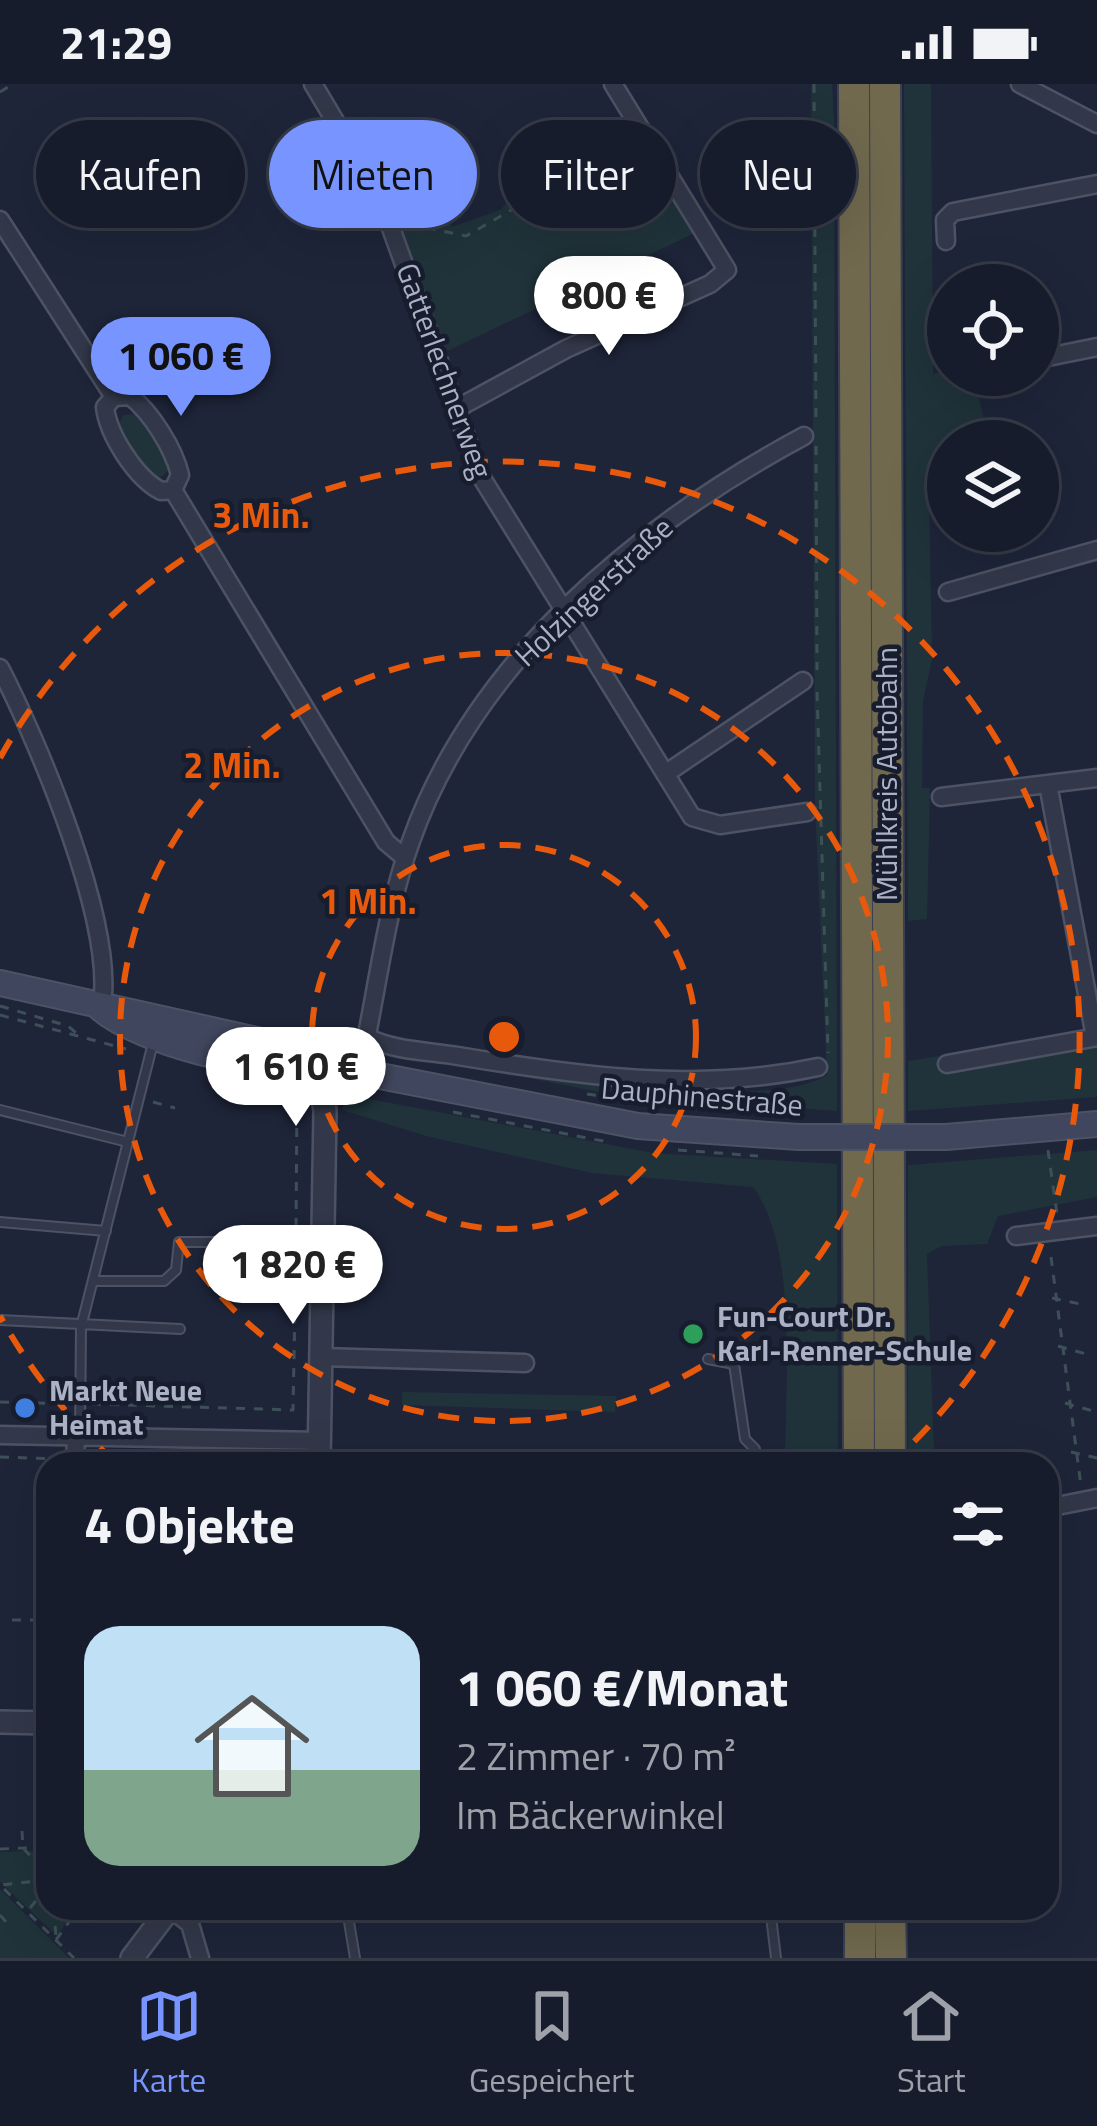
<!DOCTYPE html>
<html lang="de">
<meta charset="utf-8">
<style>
:root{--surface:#161c2b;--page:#1f2533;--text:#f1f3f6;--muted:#9ea1a9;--line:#353a47;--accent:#7895ff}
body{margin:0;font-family:"Titillium Web",sans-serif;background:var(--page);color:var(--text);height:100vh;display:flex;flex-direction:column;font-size:45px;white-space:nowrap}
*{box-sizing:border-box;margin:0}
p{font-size:39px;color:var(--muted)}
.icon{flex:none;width:66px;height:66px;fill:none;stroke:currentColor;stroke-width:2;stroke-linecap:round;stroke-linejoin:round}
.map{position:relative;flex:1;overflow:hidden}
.sheet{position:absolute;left:36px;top:1368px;width:1023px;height:468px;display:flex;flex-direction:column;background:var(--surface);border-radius:36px;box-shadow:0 12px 48px #0002,0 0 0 3px var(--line)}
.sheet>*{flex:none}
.banner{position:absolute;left:36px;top:36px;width:1026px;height:108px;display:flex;gap:24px}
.buttons{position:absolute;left:927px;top:180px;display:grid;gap:24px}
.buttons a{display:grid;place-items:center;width:132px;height:132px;border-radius:50%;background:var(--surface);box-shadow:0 12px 48px #0002,0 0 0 3px var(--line);font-size:60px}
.price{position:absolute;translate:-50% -102px;padding:0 27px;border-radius:42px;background:#fff;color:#222;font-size:39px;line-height:78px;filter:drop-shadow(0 3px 6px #0008)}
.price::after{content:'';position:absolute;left:50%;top:72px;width:36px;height:27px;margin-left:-18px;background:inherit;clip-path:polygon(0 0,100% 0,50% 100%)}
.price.current{background:var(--accent);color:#111}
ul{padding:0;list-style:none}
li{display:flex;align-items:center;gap:36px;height:300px;padding:0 48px}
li+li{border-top:3px solid var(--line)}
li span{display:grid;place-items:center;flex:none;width:336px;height:240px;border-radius:36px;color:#555}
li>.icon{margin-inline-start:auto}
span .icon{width:144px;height:144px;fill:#fffc;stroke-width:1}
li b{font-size:51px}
h2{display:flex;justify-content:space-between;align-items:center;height:144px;padding:0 48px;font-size:51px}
.chip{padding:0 42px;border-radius:54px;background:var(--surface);box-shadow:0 12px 48px #0002,0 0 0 3px var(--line);font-size:42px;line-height:108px}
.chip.current{background:var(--accent);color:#111}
.status{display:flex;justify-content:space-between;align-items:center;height:84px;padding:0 60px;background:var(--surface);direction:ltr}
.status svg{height:33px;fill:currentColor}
.menu{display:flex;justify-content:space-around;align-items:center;height:168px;border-top:3px solid var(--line);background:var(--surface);font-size:33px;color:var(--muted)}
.menu a{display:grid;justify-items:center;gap:6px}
.menu .current{color:var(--accent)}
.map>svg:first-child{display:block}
.green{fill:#20333a}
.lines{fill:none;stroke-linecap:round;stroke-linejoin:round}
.service-casing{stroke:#4d5264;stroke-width:12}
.minor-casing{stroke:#4d5264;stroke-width:21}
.tertiary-casing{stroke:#4d5264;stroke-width:26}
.secondary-casing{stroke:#4d5264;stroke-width:28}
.motorway-casing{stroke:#3a3f51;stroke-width:34}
.path{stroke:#3e5057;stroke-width:3;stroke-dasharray:9 9;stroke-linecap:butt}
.service{stroke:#323849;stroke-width:8}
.minor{stroke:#323849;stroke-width:16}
.tertiary{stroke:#323849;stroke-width:21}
.secondary{stroke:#40465d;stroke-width:24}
.motorway{stroke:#70694e;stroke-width:30}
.secondary-bridge-casing{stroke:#4d5264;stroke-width:28;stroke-linecap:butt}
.secondary-bridge{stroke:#40465d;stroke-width:24}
.ring{fill:none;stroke:#e8590c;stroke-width:6;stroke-dasharray:21 15}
.leisure-dot{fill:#2e9e5b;stroke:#181d2e;stroke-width:4.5}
.shop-dot{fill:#3f7fe0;stroke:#181d2e;stroke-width:4.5}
.labels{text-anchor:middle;stroke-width:9;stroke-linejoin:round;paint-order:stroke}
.street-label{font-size:30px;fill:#acb2c6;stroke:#181d2e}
.poi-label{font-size:30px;font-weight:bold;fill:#acb2c6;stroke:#181d2e;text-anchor:start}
.centre{fill:#e8590c;stroke:#181d2e;stroke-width:6}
.ring-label{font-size:36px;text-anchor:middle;font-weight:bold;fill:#e8590c;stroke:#181d2e;stroke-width:9;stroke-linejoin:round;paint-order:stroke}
</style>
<div class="status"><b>21:29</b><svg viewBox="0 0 49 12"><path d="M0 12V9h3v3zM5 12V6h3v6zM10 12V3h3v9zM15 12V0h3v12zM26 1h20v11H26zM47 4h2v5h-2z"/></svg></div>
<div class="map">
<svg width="1097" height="1874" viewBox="0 0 1097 1874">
<rect width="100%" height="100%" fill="#1e2539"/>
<path class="green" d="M 811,0 L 832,0 L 834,36 L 837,1027 L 609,1010 L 380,964 C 472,977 755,1036 827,991 L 815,721 Z
M 904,0 L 931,0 L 933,290 L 948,287 L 974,293 L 989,357 L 948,357 L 948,405 L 929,410 L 932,575 L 923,617 L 922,704 L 930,704 L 927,835 L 908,837 Z
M 645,59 L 701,146 L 445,268 L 392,128 L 442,120 L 452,143 L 500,126 L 523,102 Z
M 136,330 L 169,376 L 168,387 L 161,393 L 146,390 L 117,342 L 124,331 Z
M 1097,963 L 1097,1013 L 908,1027 L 908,977 L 977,966 L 980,984 Z
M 354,1012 L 653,1069 L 837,1080 L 838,1380 L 785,1380 C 785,1303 799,1165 753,1103 L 592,1089 L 430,1053 L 342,1026 L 347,1013 Z
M 1097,1066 L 1097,1113 L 998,1132 L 987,1160 L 942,1162 L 927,1170 L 934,1369 L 933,1380 L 908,1380 L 908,1081 Z
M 402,1308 L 616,1312 L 615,1328 L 402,1321 Z
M 48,1766 L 48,1824 L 76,1824 L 57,1852 L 0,1798 L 0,1768 Z
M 0,1805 L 69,1874 L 0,1874 Z"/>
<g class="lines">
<defs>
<path id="service" d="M 0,1026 L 128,1058
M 0,1138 L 106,1147
M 93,1197 L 164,1197 L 176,1186 L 179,1158 L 321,1158
M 0,1236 L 180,1245
M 708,1275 L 734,1280 L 745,1355 L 755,1365 L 756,1380
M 80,1351 L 81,1243 L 154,955
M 332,1824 L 348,1832 L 355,1874
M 770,1824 L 776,1874"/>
<path id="minor" d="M 313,0 L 379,111 L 480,391 L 692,733 L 720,741 L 807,728
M 1020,0 L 1097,40
M 0,136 L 114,313
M 946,157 L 945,136 L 953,128 L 1097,100
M 1038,275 L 1097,263
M 114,313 L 130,312 C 151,328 174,365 180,391 L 173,406
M 114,313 L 105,323 C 108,351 136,394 161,407 L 173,406
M 456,325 L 566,265 L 710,200 L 727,186 L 613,0
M 173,406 L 386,758 L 405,774
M 948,508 L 1097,466
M 0,584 C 38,658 118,845 101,925
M 665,690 L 803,597
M 1048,700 L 1095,953
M 941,713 L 1097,694
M 367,953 C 393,967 429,967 458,972 C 578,992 698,1009 818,983
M 947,980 L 1097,953
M 359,989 C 377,911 384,832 411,757 C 475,576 640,440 804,352
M 1016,1152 L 1097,1142
M 321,1273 L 525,1279
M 0,1351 L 319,1357
M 75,1380 L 76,1353
M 1047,1424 L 1097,1414
M 170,1824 L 190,1840 L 200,1874"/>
<path id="tertiary" d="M 318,980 L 325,1027 L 319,1380
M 0,1638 L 48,1639
M 132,1874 L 170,1824"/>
<path id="secondary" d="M 0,899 L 284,962 L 308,978
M 101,925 C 141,958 256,989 308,978 L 638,1042 L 799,1053
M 946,1053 L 1097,1040"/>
<path id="motorway" d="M 854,0 L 859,1380
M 885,0 L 890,1380
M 860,1824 L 860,1874
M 890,1824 L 891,1874"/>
</defs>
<use href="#service" class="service-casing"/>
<use href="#minor" class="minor-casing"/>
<use href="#tertiary" class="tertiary-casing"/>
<use href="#secondary" class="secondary-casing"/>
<use href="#motorway" class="motorway-casing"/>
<path class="path" d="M 814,0 L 816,340
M 0,8 L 13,0
M 409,140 L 466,152 L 529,116 L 638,75
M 816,362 L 817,586
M 817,608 L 828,969
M 0,922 L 68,942 L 81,953
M 0,931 L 126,965
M 311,955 L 348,964
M 263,1001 L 302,1016
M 587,1010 L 702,1025
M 153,1018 L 175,1024
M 453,1028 L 608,1058
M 678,1066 L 758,1072
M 1048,1066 L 1057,1130
M 296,1143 L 297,1016
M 1051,1173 L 1081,1402
M 1052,1214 L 1080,1220
M 1058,1262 L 1086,1270
M 0,1318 L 70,1320
M 1065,1319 L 1093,1327
M 92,1320 L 293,1326 L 296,1171
M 1071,1368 L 1097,1374
M 0,1373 L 59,1375
M 12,1536 L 48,1536
M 22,1747 L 23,1764 L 48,1791
M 0,1765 L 48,1763
M 48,1796 L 0,1801 L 74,1874
M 30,1824 L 48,1802
M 54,1824 L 56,1854
M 84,1824 L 96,1832
M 0,1831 L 7,1839
M 56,1856 L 79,1824"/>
<use href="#service" class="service"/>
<use href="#minor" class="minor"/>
<use href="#tertiary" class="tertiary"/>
<use href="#secondary" class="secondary"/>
<use href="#motorway" class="motorway"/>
<defs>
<path id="secondary-bridge" d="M 799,1053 L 946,1053"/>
</defs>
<use href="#secondary-bridge" class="secondary-bridge-casing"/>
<use href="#secondary-bridge" class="secondary-bridge"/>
</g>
<g class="ring">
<circle cx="504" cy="953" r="192"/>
<circle cx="504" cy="953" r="384"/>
<path d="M115 1378A576 576 0 0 1 0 1232M0 674A576 576 0 1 1 893 1378"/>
</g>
<circle class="leisure-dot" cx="693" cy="1250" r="12"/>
<circle class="shop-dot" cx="25" cy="1324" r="12"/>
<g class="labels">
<g class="street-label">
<text transform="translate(444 287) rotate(70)" y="10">Gatterlechnerweg</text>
<text transform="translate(594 508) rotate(-43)" y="10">Holzingerstraße</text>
<text transform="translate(887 690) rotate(-90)" y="10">Mühlkreis Autobahn</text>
<text transform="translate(702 1013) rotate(5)" y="10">Dauphinestraße</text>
</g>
<g class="poi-label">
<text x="717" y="1243">Fun-Court Dr.<tspan x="717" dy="34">Karl-Renner-Schule</tspan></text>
<text x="49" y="1317">Markt Neue<tspan x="49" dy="34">Heimat</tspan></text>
</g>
</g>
<circle cx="504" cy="953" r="18" class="centre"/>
<g class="ring-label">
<text x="261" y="444">3 Min.</text>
<text x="232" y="694">2 Min.</text>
<text x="368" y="830">1 Min.</text>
</g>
</svg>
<div class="buttons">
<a><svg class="icon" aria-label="locate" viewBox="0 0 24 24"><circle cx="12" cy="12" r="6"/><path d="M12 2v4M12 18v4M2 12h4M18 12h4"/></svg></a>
<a><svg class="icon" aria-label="layers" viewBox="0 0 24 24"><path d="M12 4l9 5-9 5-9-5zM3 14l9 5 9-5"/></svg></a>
</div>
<b class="price" style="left:609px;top:274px">800 €</b>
<b class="price current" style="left:181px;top:335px">1 060 €</b>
<b class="price" style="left:296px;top:1045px">1 610 €</b>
<b class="price" style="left:293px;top:1243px">1 820 €</b>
<div class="banner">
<a class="chip">Kaufen</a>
<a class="chip current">Mieten</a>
<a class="chip">Filter</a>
<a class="chip">Neu</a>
</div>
<section class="sheet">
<h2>4 Objekte<svg class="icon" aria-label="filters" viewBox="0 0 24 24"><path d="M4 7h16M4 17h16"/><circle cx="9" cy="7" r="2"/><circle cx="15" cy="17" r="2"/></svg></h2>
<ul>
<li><span style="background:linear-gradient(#bfe0f5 60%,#7fa58c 0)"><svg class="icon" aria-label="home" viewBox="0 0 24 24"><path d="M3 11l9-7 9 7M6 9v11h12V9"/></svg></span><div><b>1 060 €/Monat</b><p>2 Zimmer · 70 m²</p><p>Im Bäckerwinkel</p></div></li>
</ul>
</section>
</div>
<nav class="menu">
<a class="current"><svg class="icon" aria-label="map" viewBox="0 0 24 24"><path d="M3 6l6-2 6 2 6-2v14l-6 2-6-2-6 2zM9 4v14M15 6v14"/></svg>Karte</a>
<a><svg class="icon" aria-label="saved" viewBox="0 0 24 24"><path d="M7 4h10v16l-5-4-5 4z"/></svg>Gespeichert</a>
<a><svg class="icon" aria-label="home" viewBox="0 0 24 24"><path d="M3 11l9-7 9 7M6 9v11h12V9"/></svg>Start</a>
</nav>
